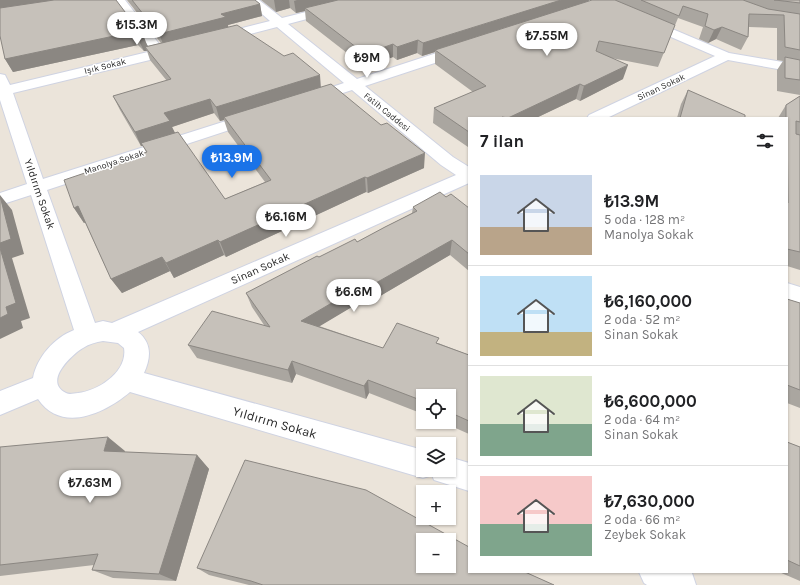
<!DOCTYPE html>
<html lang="tr">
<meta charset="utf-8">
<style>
:root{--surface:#fff;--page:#f6f6f6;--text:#202124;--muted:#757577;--line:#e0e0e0;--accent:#1a73e8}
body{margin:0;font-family:Karla,sans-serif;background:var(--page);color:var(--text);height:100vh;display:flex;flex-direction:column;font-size:15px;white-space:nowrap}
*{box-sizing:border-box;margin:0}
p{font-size:13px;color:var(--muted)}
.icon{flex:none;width:22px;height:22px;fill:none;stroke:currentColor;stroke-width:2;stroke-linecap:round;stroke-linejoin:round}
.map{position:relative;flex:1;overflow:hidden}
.drawer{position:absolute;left:468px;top:117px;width:320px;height:456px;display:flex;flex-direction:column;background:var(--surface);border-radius:0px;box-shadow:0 1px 3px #0004}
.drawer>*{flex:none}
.tools{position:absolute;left:416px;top:389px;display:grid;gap:8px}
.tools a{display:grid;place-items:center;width:40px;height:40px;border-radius:0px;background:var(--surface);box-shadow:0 1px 3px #0004;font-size:20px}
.price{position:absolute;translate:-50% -34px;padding:0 9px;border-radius:14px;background:#fff;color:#222;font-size:13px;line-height:26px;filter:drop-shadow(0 1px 2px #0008)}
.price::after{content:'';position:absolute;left:50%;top:24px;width:12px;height:9px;margin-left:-6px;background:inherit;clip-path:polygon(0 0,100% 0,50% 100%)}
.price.current{background:var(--accent);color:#fff}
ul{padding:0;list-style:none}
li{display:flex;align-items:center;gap:12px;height:100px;padding:0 12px}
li+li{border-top:1px solid var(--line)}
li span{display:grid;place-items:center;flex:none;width:112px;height:80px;border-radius:0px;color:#555}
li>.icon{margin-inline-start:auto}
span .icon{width:48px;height:48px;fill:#fffc;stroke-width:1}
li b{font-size:17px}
h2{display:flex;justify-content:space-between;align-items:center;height:48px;padding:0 12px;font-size:17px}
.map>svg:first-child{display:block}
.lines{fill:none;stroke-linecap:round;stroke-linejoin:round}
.minor-casing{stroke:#cfd3e2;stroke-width:2}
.minor{fill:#fff;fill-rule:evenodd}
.wall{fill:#aaa6a0;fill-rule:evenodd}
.shaded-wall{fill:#8b8782}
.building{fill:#c6c1ba;stroke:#8b8782;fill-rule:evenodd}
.labels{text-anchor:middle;stroke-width:3;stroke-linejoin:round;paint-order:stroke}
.far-street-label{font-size:9px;fill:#282828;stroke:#fff}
.street-label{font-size:11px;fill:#282828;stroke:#fff}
.near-street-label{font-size:13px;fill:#282828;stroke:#fff}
</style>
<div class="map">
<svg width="800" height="585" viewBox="0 0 800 585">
<rect width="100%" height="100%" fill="#ebe4da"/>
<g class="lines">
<defs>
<path id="minor" d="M 113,0 L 125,0 L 163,49 L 178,45 L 183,46 L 185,49 L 183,52 L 13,93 L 43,179 L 248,114 L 254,112 L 260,114 L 262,117 L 260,120 L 47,190 L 95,323 L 103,321 L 112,323 L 456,175 L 441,165 L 352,90 L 315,102 L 310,103 L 305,102 L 303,99 L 305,96 L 344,83 L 277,27 L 219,42 L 215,41 L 213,38 L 215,35 L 270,21 L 246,0 L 259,0 L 282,18 L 354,0 L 373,0 L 371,2 L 288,24 L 357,79 L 458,46 L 468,46 L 470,49 L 468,52 L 365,86 L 453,157 L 469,167 L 469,183 L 138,332 C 152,343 151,358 144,373 L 423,450 L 423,470 L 449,470 L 449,457 L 469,463 L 469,491 L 434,480 L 432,475 L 423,478 L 130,392 C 105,413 62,434 38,399 L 0,415 L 0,391 L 33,378 C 37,357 54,338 74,330 L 31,195 L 0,205 L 0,193 L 27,184 L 0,100 L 0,74 L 5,75 L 10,85 L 152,51 ZM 103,341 L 118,343 L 124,348 C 128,372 98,391 78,393 C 74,393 70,395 66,393 C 43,382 71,355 83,348 C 89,344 96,342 103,341 Z
M 588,0 L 604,0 L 729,53 L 800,65 L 800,73 L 728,60 L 607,118 L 587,118 L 589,115 L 715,56 L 590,2 Z
M 787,283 L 800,287 L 800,305 L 787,301 Z
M 639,572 L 689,572 L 692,573 L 696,585 L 647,585 L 644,583 Z"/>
</defs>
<use href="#minor" class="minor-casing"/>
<use href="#minor" class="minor"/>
</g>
<path class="wall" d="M 0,0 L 116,0 L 148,46 L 161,43 L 127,0 L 255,0 L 260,4 L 262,16 L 228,25 L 228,27 L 321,87 L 424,168 L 368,193 L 366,192 L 226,257 L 224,255 L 174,278 L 170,271 L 122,293 L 111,279 L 85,222 L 84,223 L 74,208 L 146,152 L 143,146 L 141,146 L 120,110 L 113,96 L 167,81 L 150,60 L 147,51 L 144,51 L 138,45 L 13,72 L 5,59 L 1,39 L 0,39 ZM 214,113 L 220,121 L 224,120 L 228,132 L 265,182 L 225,199 L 175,133 L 172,127 Z
M 261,0 L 589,0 L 589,1 L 592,0 L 743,0 L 745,1 L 745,0 L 800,0 L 800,95 L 777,91 L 777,70 L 783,61 L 777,60 L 777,28 L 749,27 L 748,37 L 741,50 L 716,39 L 708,43 L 699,39 L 703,27 L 678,18 L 658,67 L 611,58 L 623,79 L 580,101 L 576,99 L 536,118 L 469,118 L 469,146 L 468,147 L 433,123 L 434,108 L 473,92 L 435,64 L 435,52 L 422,56 L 417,53 L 397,60 L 393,57 L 365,67 L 306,21 L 305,11 L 296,13 L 290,8 L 276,12 Z
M 688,90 L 745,118 L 677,118 L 681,104 Z
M 800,96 L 800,270 L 787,266 L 787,118 L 778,118 L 786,105 Z
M 446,197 L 469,208 L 469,271 L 450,255 L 375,299 L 372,295 L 319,326 L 383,348 L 438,343 L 469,355 L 469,434 L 442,422 L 449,422 L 449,396 L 423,396 L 423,414 L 369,393 L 366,399 L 296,374 L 292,383 L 197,358 L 188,345 L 264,325 L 252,307 L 246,293 L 319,257 L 357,242 L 412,213 L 413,207 Z
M 787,299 L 800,303 L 800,408 L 787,403 Z
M 787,442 L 800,447 L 800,581 L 779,572 L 787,572 Z
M 0,447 L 125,451 L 124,452 L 197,455 L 209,469 L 176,581 L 113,578 L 92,570 L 94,565 L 0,576 Z
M 469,547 L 554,585 L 249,585 L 209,575 L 197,568 Z"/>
<path class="shaded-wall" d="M 0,0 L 74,0 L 0,10 Z
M 274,0 L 289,0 L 290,8 L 276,12 Z
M 297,0 L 348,0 L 305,8 L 305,11 L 296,13 L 294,1 Z
M 561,0 L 589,0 L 588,2 L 435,50 L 435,52 L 422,56 L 423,43 Z
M 260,4 L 262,16 L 228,25 L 229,30 L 164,46 L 159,34 L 221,14 Z
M 722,27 L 716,39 L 708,43 L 714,30 Z
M 133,32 L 138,45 L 13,72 L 5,59 Z
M 144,37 L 149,50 L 145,47 L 147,51 L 144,51 L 138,39 Z
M 418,40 L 417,53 L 397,60 L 397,47 Z
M 393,44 L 393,57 L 365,67 L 365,54 Z
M 628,65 L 623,79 L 580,101 L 584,86 Z
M 320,75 L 321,89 L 224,117 L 224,120 L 220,121 L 216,107 Z
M 580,84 L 576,99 L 536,118 L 508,118 Z
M 210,99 L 214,113 L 172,127 L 176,135 L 141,146 L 135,132 L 164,113 Z
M 469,137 L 469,146 L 468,147 Z
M 425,153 L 424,168 L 368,193 L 367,178 Z
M 365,177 L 366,192 L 226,257 L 220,242 Z
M 0,195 L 12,210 L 24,254 L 12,258 L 30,318 L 21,321 L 23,328 L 0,339 L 0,318 L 6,307 L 0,248 Z
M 78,206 L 88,221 L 84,223 L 74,208 Z
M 218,240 L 224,255 L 174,278 L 166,263 Z
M 452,240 L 450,255 L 375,299 L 374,284 Z
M 162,257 L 170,271 L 122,293 L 111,279 Z
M 371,280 L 372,295 L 305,335 L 301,321 Z
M 292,361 L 296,374 L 292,383 L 288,370 Z
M 368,380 L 369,393 L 366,399 L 364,386 Z
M 108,437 L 125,451 L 121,465 L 104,451 Z
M 197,455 L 209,469 L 176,581 L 159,574 Z"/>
<path class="building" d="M 54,0 L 116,0 L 144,37 L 138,39 L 133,32 L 5,59 L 0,36 L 0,8 Z
M 132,0 L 255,0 L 260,4 L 221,14 L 226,17 L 159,34 Z
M 338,0 L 561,0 L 423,43 L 418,40 L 397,47 L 393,44 L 365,54 L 305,8 Z
M 592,0 L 615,0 L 675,25 L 664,53 L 599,41 L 596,51 L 628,65 L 584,86 L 580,84 L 508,118 L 502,117 L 501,118 L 469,118 L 469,132 L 434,108 L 486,86 L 435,50 Z
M 641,0 L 743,0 L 768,9 L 800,14 L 800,50 L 785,47 L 784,15 L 749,14 L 748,37 L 722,27 L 714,30 L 705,26 L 708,14 L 683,6 L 679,16 Z
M 774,0 L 800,0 L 800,3 L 775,0 Z
M 237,25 L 284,56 L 293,53 L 320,75 L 216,107 L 210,99 L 164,113 L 170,121 L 135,132 L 113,96 L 171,79 L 145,47 Z
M 785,57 L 800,60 L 800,80 L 785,78 Z
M 331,84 L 381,125 L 387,123 L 425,153 L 367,178 L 365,177 L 220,242 L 218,240 L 166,263 L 162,257 L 111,279 L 78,206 L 74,208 L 64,180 L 147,152 L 141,143 L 178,132 L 225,199 L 271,180 L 224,117 Z
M 688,90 L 745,115 L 745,118 L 680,118 Z
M 800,96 L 800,122 L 796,121 L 796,134 L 800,135 L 800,252 L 787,249 L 787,203 L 788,203 L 787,118 L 786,118 L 786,105 Z
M 440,192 L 446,197 L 451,194 L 469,208 L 469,254 L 452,240 L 374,284 L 371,280 L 301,321 L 383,348 L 397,323 L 439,338 L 436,343 L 469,355 L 469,421 L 449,412 L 449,396 L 423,396 L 423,401 L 368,380 L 364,386 L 292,361 L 288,370 L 188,345 L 212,311 L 270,327 L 246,293 L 317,256 L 319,257 L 355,239 L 357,242 L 385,227 L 417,211 L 413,207 Z
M 0,196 L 11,239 L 0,243 Z
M 0,248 L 16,303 L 6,307 L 8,314 L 0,318 Z
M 787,299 L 800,303 L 800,390 L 787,385 Z
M 108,437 L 104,451 L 197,455 L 159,574 L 92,570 L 98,554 L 0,565 L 0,447 Z
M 787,442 L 800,447 L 800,566 L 787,560 Z
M 245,460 L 366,490 L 469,547 L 469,572 L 525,572 L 554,585 L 263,585 L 251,581 L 197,568 ZM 423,540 L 449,540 L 449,566 L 423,566 Z"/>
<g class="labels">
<g class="far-street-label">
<text transform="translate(105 66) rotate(-14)" y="3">Işık Sokak</text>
<text transform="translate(661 87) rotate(-25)" y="3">Sinan Sokak</text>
<text transform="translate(387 112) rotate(39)" y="3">Fatih Caddesi</text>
<text transform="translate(114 162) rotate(-18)" y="3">Manolya Sokak</text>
</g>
<g class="street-label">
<text transform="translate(40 194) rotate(71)" y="4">Yıldırım Sokak</text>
<text transform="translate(260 268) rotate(-24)" y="4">Sinan Sokak</text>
</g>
<g class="near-street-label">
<text transform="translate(275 422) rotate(16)" y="5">Yıldırım Sokak</text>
</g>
</g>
</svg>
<div class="tools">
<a><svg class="icon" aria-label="locate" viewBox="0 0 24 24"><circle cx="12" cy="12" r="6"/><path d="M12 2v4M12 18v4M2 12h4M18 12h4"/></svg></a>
<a><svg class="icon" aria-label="layers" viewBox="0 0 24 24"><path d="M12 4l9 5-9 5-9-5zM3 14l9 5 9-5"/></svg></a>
<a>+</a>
<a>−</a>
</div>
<b class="price" style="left:137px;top:46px">₺15.3M</b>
<b class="price" style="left:547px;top:57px">₺7.55M</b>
<b class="price" style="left:367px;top:79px">₺9M</b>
<b class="price current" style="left:232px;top:179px">₺13.9M</b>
<b class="price" style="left:286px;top:238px">₺6.16M</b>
<b class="price" style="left:354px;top:313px">₺6.6M</b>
<b class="price" style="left:90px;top:504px">₺7.63M</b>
<section class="drawer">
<h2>7 ilan<svg class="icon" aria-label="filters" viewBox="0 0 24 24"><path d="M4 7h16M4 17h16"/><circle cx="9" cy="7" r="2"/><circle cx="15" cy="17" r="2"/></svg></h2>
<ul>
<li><span style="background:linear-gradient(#c9d6e8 65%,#b9a48a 0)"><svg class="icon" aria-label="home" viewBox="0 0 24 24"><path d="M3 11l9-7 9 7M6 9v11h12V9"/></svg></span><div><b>₺13.9M</b><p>5 oda · 128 m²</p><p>Manolya Sokak</p></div></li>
<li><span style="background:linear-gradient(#bfe0f5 70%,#c2b280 0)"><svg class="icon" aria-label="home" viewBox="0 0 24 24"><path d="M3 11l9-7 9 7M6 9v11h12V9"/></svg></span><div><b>₺6,160,000</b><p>2 oda · 52 m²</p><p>Sinan Sokak</p></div></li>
<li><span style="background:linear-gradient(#dfe7d0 60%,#7fa58c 0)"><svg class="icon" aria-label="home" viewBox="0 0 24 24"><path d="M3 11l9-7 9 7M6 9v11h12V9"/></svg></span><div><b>₺6,600,000</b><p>2 oda · 64 m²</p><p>Sinan Sokak</p></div></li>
<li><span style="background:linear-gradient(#f6c9c9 60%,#7fa58c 0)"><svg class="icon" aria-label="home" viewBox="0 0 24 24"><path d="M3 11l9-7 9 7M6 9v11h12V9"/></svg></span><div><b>₺7,630,000</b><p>2 oda · 66 m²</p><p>Zeybek Sokak</p></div></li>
</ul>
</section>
</div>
